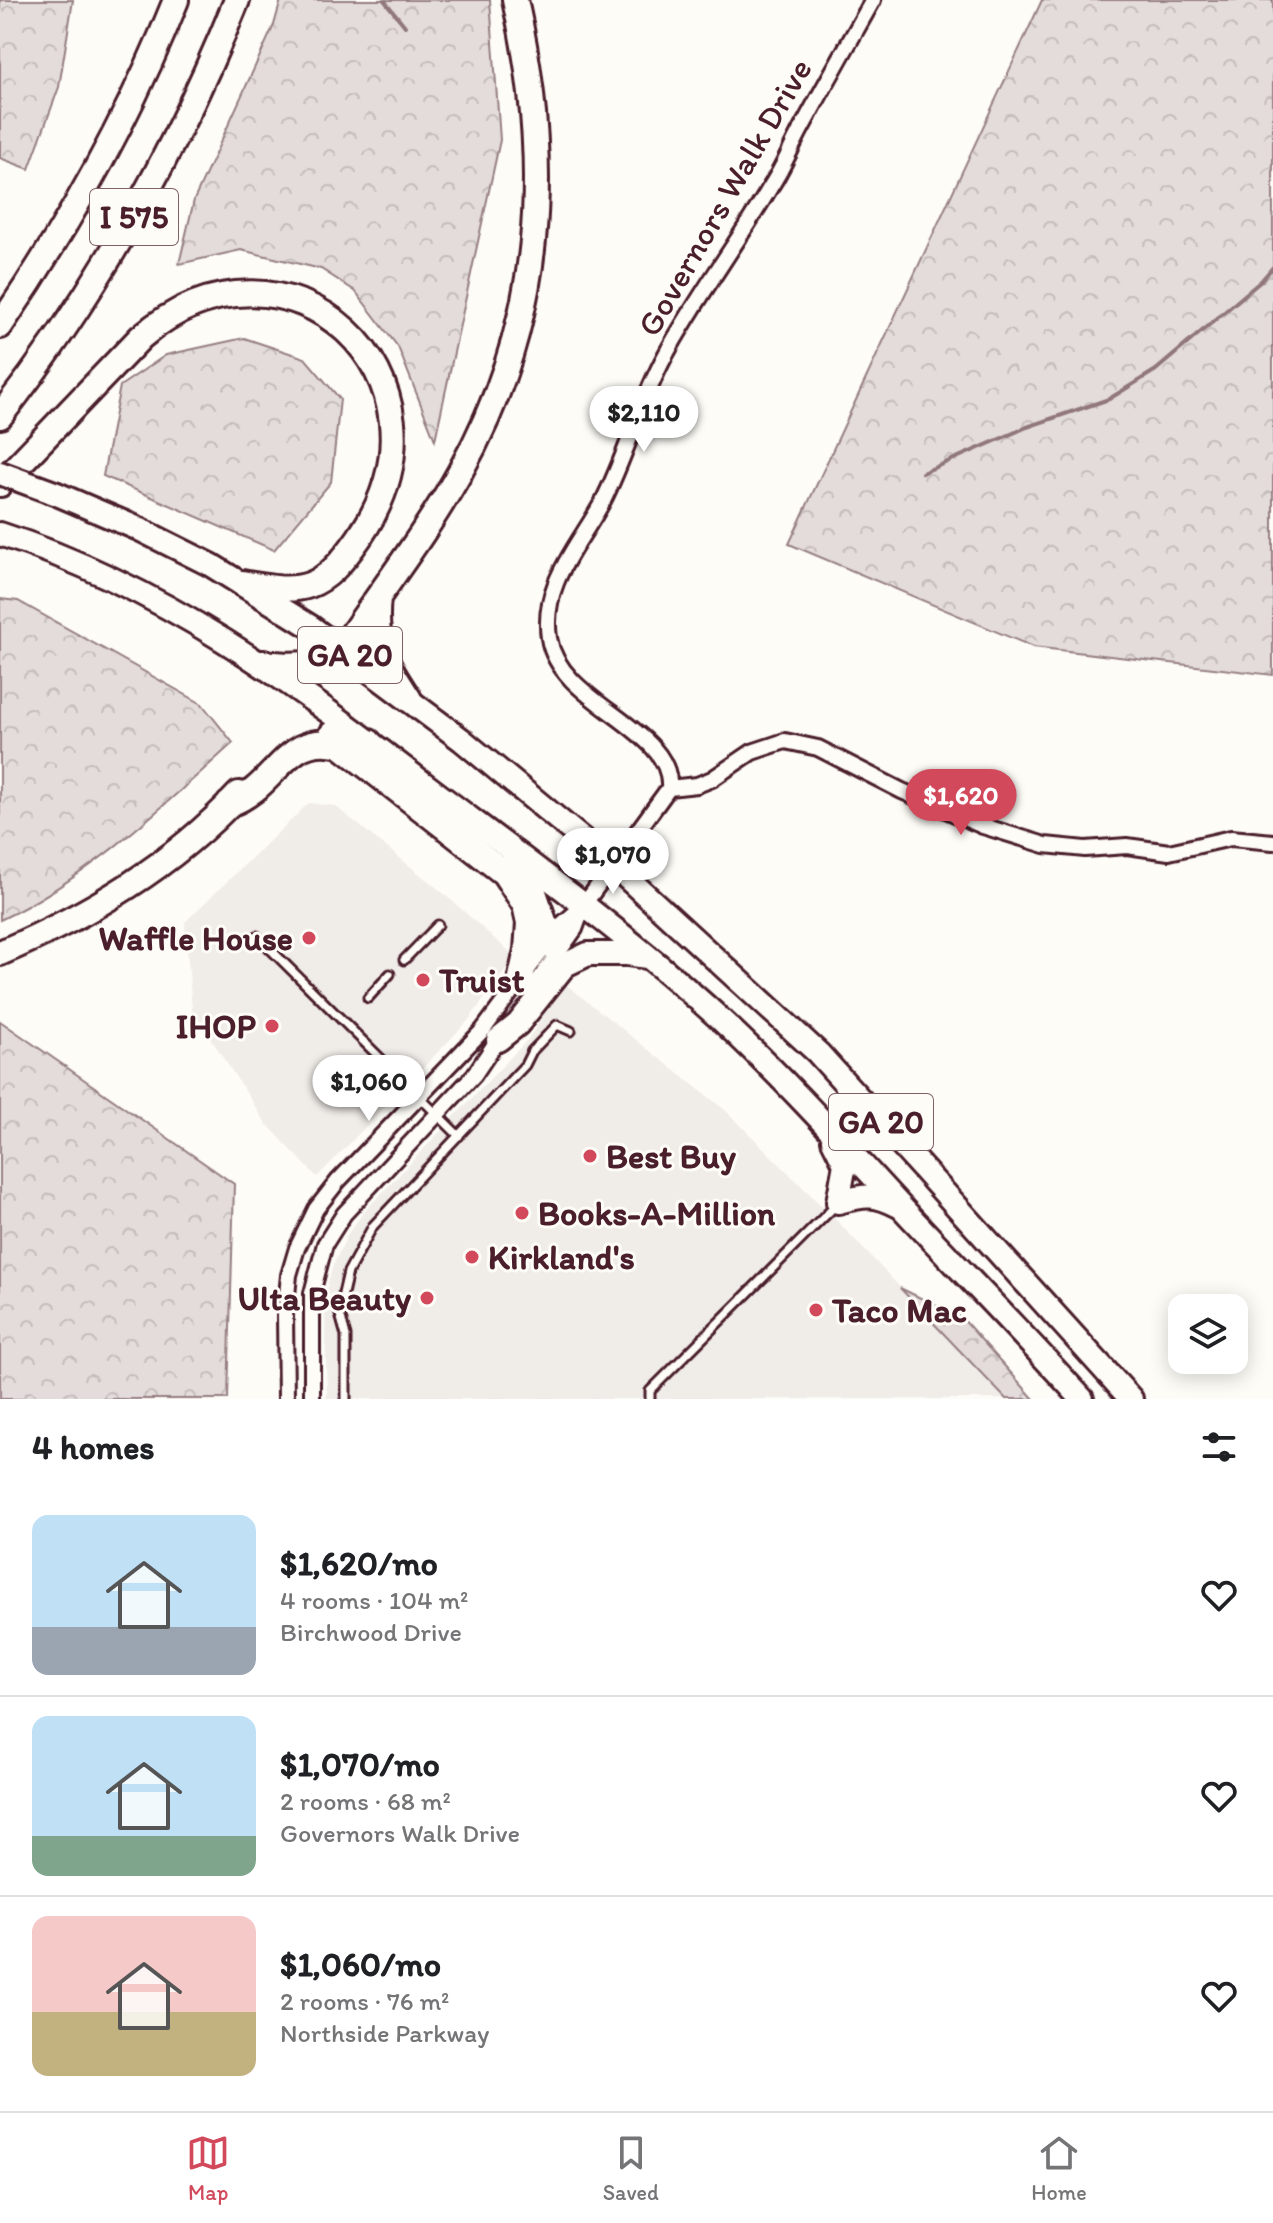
<!DOCTYPE html>
<meta charset="utf-8">
<style>
:root{--surface:#fff;--page:#f2f2f2;--text:#202124;--muted:#757577;--line:#e0e0e0;--accent:#d1495b}
body{margin:0;font-family:Itim,sans-serif;background:var(--page);color:var(--text);height:100vh;display:flex;flex-direction:column;font-size:30px;white-space:nowrap}
*{box-sizing:border-box;margin:0}
p{font-size:26px;color:var(--muted)}
.icon{flex:none;width:44px;height:44px;fill:none;stroke:currentColor;stroke-width:2;stroke-linecap:round;stroke-linejoin:round}
.map{position:relative;height:1399px;overflow:hidden}
.sheet{display:flex;flex-direction:column;background:var(--surface);flex:1}
.sheet>*{flex:none}
.tools{position:absolute;left:1168px;top:1294px;display:grid;gap:16px}
.tools a{display:grid;place-items:center;width:80px;height:80px;border-radius:16px;background:var(--surface);box-shadow:0 4px 20px #0003;font-size:40px}
.price{position:absolute;translate:-50% -68px;padding:0 18px;border-radius:28px;background:#fff;color:#222;font-size:26px;line-height:52px;filter:drop-shadow(0 2px 4px #0008)}
.price::after{content:'';position:absolute;left:50%;top:48px;width:24px;height:18px;margin-left:-12px;background:inherit;clip-path:polygon(0 0,100% 0,50% 100%)}
.price.on{background:var(--accent);color:#fff}
ul{padding:0;list-style:none}
li{display:flex;align-items:center;gap:24px;height:200px;padding:0 32px}
li+li{border-top:2px solid var(--line)}
li span{display:grid;place-items:center;flex:none;width:224px;height:160px;border-radius:16px;color:#555}
li>.icon{margin-inline-start:auto}
span .icon{width:96px;height:96px;fill:#fffc;stroke-width:1}
li b{font-size:34px}
h2{display:flex;justify-content:space-between;align-items:center;height:96px;padding:0 32px;font-size:34px}
.dock{display:flex;justify-content:space-around;align-items:center;height:112px;border-top:2px solid var(--line);background:var(--surface);font-size:22px;color:var(--muted)}
.dock a{display:grid;justify-items:center;gap:4px}
.dock .on{color:var(--accent)}
.map>svg:first-child{display:block}
.built{fill:#f0ece8}
.forest{fill:url(#forest-crowns);stroke:#967e82;stroke-width:2}
.lines{fill:none;stroke-linecap:round;stroke-linejoin:round}
.stream{stroke:#91777b;stroke-width:4}
.service-casing{stroke:#4a1f2b;stroke-width:13}
.minor-casing{stroke:#4a1f2b;stroke-width:20}
.primary-casing{stroke:#4a1f2b;stroke-width:28}
.motorway-casing{stroke:#4a1f2b;stroke-width:30}
.service{stroke:#fdfcf7;stroke-width:7}
.minor{stroke:#fdfcf7;stroke-width:14}
.primary{stroke:#fdfcf7;stroke-width:22}
.motorway{stroke:#fdfcf7;stroke-width:24}
.primary-bridge-casing{stroke:#4a1f2b;stroke-width:28;stroke-linecap:butt}
.primary-bridge{stroke:#fdfcf7;stroke-width:22}
.poi-dot{fill:#d1495b;stroke:#fdfcf7;stroke-width:3}
.labels{text-anchor:middle;stroke-width:6;stroke-linejoin:round;paint-order:stroke}
.shield{fill:#fdfcf7;stroke:#806168;stroke-width:2}
.shield-label{font-size:32px;font-weight:bold;fill:#4a1f2b}
.street-label{font-size:34px;fill:#4a1f2b;stroke:#fdfcf7}
.poi-label{font-size:34px;font-weight:bold;fill:#4a1f2b;stroke:#fdfcf7;text-anchor:start}
</style>
<div class="map">
<svg width="1273" height="1399" viewBox="0 0 1273 1399">
<defs>
<pattern id="forest-crowns" width="20" height="18" patternUnits="userSpaceOnUse" patternTransform="scale(2)"><rect width="20" height="18" fill="#e3dcda"/><path d="M2 6a3 3 0 1 1 6 0M12 15a3 3 0 1 1 6 0" fill="none" stroke="#c4bcbb"/></pattern>
</defs>
<rect width="100%" height="100%" fill="#fdfcf7"/>
<filter id="ink" filterUnits="userSpaceOnUse"><feTurbulence type="fractalNoise" baseFrequency=".0125" numOctaves="2"/><feDisplacementMap in="SourceGraphic" scale="16" xChannelSelector="R" yChannelSelector="G"/><feConvolveMatrix kernelMatrix="1 2 1 2 8 2 1 2 1" color-interpolation-filters="sRGB"/></filter>
<g filter="url(#ink)">
<path class="built" d="M 309,803 L 335,806 L 442,892 L 515,957 L 468,1021 L 317,1177 L 266,1123 L 192,1010 L 185,922 Z
M 565,984 L 725,1110 L 838,1222 L 1006,1399 L 327,1399 L 325,1308 L 328,1283 L 333,1265 L 349,1232 L 363,1213 L 528,1039 Z"/>
<path class="forest" d="M 0,0 L 73,0 L 59,87 L 29,169 L 0,158 Z
M 281,0 L 490,0 L 500,140 L 435,440 L 398,347 L 355,291 L 321,269 L 241,250 L 179,264 L 194,200 L 274,25 Z
M 1042,0 L 1273,0 L 1273,675 L 1033,647 L 789,544 Z
M 244,338 L 305,358 L 340,399 L 331,482 L 274,550 L 103,476 L 120,386 L 166,355 Z
M 0,599 L 18,601 L 202,704 L 233,743 C 160,809 90,877 0,920 Z
M 0,1021 L 234,1184 L 228,1399 L 0,1399 Z
M 900,1288 L 962,1318 L 1034,1399 L 1006,1399 Z"/>
<g class="lines">
<path class="stream" d="M 384,0 L 405,26
M 922,473 L 1027,427 L 1109,399 L 1156,370 L 1261,281 L 1273,267"/>
<defs>
<path id="service" d="M 257,936 L 459,1136
M 404,960 L 438,925
M 368,998 L 390,974
M 346,1399 L 346,1336 L 339,1311 L 348,1272 L 373,1226 L 525,1065 L 532,1051 L 557,1025 L 571,1031
M 650,1399 L 650,1391 L 835,1206"/>
<path id="minor" d="M 669,788 L 697,785 L 712,779 L 752,752 L 785,741 L 818,748 L 902,791 L 983,826 L 1045,845 L 1085,849 L 1127,846 L 1169,852 L 1231,838 L 1273,842
M 531,991 L 575,929 L 583,907
M 286,1399 L 285,1316 L 289,1275 L 297,1248 L 316,1209 L 338,1181 L 483,1030 L 561,925 L 583,906 L 669,788 C 674,728 559,704 549,638 C 541,583 579,546 603,501 C 627,454 640,402 665,356 C 697,297 737,244 771,186 C 784,166 793,143 805,122 C 827,81 850,41 873,0
M 312,1399 L 312,1293 L 325,1244 L 344,1214 L 474,1075 L 501,1035"/>
<path id="primary" d="M 57,494 L 139,529 L 211,565 L 311,627 L 462,740 L 612,864 L 818,1053 L 1131,1399
M 0,534 C 164,587 292,682 427,786 C 526,861 627,934 719,1018 C 784,1078 844,1145 904,1210 C 963,1273 1024,1335 1082,1399
M 514,857 L 536,895 L 546,924 L 547,946
M 498,1040 L 518,1024 L 565,965 L 588,954 L 627,954 L 647,957
M 833,1140 L 845,1164 L 838,1202 C 865,1195 874,1193 899,1206"/>
<path id="motorway" d="M 0,326 C 70,223 130,116 176,0
M 0,416 C 100,289 176,150 237,0
M 0,484 L 141,337 C 287,212 469,378 359,538 C 322,591 304,595 242,583
M 378,598 C 373,644 385,662 409,699
M 262,663 C 291,666 316,668 342,649 C 381,591 426,533 460,472 C 544,321 552,166 515,0
M 332,734 L 369,742
M 229,804 C 277,788 285,730 340,745 L 504,873 L 525,905 L 529,923 L 527,950 L 520,982
M 0,953 C 89,915 172,866 239,794"/>
</defs>
<use href="#service" class="service-casing"/>
<use href="#minor" class="minor-casing"/>
<use href="#primary" class="primary-casing"/>
<use href="#motorway" class="motorway-casing"/>
<use href="#service" class="service"/>
<use href="#minor" class="minor"/>
<use href="#primary" class="primary"/>
<use href="#motorway" class="motorway"/>
<defs>
<path id="primary-bridge" d="M 0,473 L 57,494"/>
</defs>
<use href="#primary-bridge" class="primary-bridge-casing"/>
<use href="#primary-bridge" class="primary-bridge"/>
</g>
</g>
<g class="poi-dot">
<circle cx="309" cy="938" r="8"/>
<circle cx="423" cy="980" r="8"/>
<circle cx="272" cy="1026" r="8"/>
<circle cx="590" cy="1156" r="8"/>
<circle cx="522" cy="1213" r="8"/>
<circle cx="472" cy="1257" r="8"/>
<circle cx="427" cy="1298" r="8"/>
<circle cx="816" cy="1310" r="8"/>
</g>
<g class="labels">
<g class="shield">
<rect x="90" y="189" width="88" height="56" rx="6"/>
<rect x="298" y="627" width="104" height="56" rx="6"/>
<rect x="829" y="1094" width="104" height="56" rx="6"/>
</g>
<g class="shield-label">
<text x="134" y="228">I 575</text>
<text x="350" y="666">GA 20</text>
<text x="881" y="1133">GA 20</text>
</g>
<g class="street-label">
<text transform="translate(724 197) rotate(-60)" y="12">Governors Walk Drive</text>
</g>
<g class="poi-label">
<text x="293" y="950" text-anchor="end">Waffle House</text>
<text x="439" y="992">Truist</text>
<text x="256" y="1038" text-anchor="end">IHOP</text>
<text x="606" y="1168">Best Buy</text>
<text x="538" y="1225">Books-A-Million</text>
<text x="488" y="1269">Kirkland's</text>
<text x="411" y="1310" text-anchor="end">Ulta Beauty</text>
<text x="832" y="1322">Taco Mac</text>
</g>
</g>
</svg>
<div class="tools">
<a><svg class="icon" aria-label="layers" viewBox="0 0 24 24"><path d="M12 4l9 5-9 5-9-5zM3 14l9 5 9-5"/></svg></a>
</div>
<b class="price" style="left:644px;top:454px">$2,110</b>
<b class="price on" style="left:961px;top:837px">$1,620</b>
<b class="price" style="left:613px;top:896px">$1,070</b>
<b class="price" style="left:369px;top:1123px">$1,060</b>
</div>
<section class="sheet">
<h2>4 homes<svg class="icon" aria-label="filters" viewBox="0 0 24 24"><path d="M4 7h16M4 17h16"/><circle cx="9" cy="7" r="2"/><circle cx="15" cy="17" r="2"/></svg></h2>
<ul>
<li><span style="background:linear-gradient(#bfe0f5 70%,#9aa5b1 0)"><svg class="icon" aria-label="home" viewBox="0 0 24 24"><path d="M3 11l9-7 9 7M6 9v11h12V9"/></svg></span><div><b>$1,620/mo</b><p>4 rooms · 104 m²</p><p>Birchwood Drive</p></div><svg class="icon" aria-label="heart" viewBox="0 0 24 24"><path d="M12 20l-8-8c-3-5 5-10 8-4 3-6 11-1 8 4z"/></svg></li>
<li><span style="background:linear-gradient(#bfe0f5 75%,#7fa58c 0)"><svg class="icon" aria-label="home" viewBox="0 0 24 24"><path d="M3 11l9-7 9 7M6 9v11h12V9"/></svg></span><div><b>$1,070/mo</b><p>2 rooms · 68 m²</p><p>Governors Walk Drive</p></div><svg class="icon" aria-label="heart" viewBox="0 0 24 24"><path d="M12 20l-8-8c-3-5 5-10 8-4 3-6 11-1 8 4z"/></svg></li>
<li><span style="background:linear-gradient(#f6c9c9 60%,#c2b280 0)"><svg class="icon" aria-label="home" viewBox="0 0 24 24"><path d="M3 11l9-7 9 7M6 9v11h12V9"/></svg></span><div><b>$1,060/mo</b><p>2 rooms · 76 m²</p><p>Northside Parkway</p></div><svg class="icon" aria-label="heart" viewBox="0 0 24 24"><path d="M12 20l-8-8c-3-5 5-10 8-4 3-6 11-1 8 4z"/></svg></li>
</ul>
</section>
<nav class="dock">
<a class="on"><svg class="icon" aria-label="map" viewBox="0 0 24 24"><path d="M3 6l6-2 6 2 6-2v14l-6 2-6-2-6 2zM9 4v14M15 6v14"/></svg>Map</a>
<a><svg class="icon" aria-label="saved" viewBox="0 0 24 24"><path d="M7 4h10v16l-5-4-5 4z"/></svg>Saved</a>
<a><svg class="icon" aria-label="home" viewBox="0 0 24 24"><path d="M3 11l9-7 9 7M6 9v11h12V9"/></svg>Home</a>
</nav>
